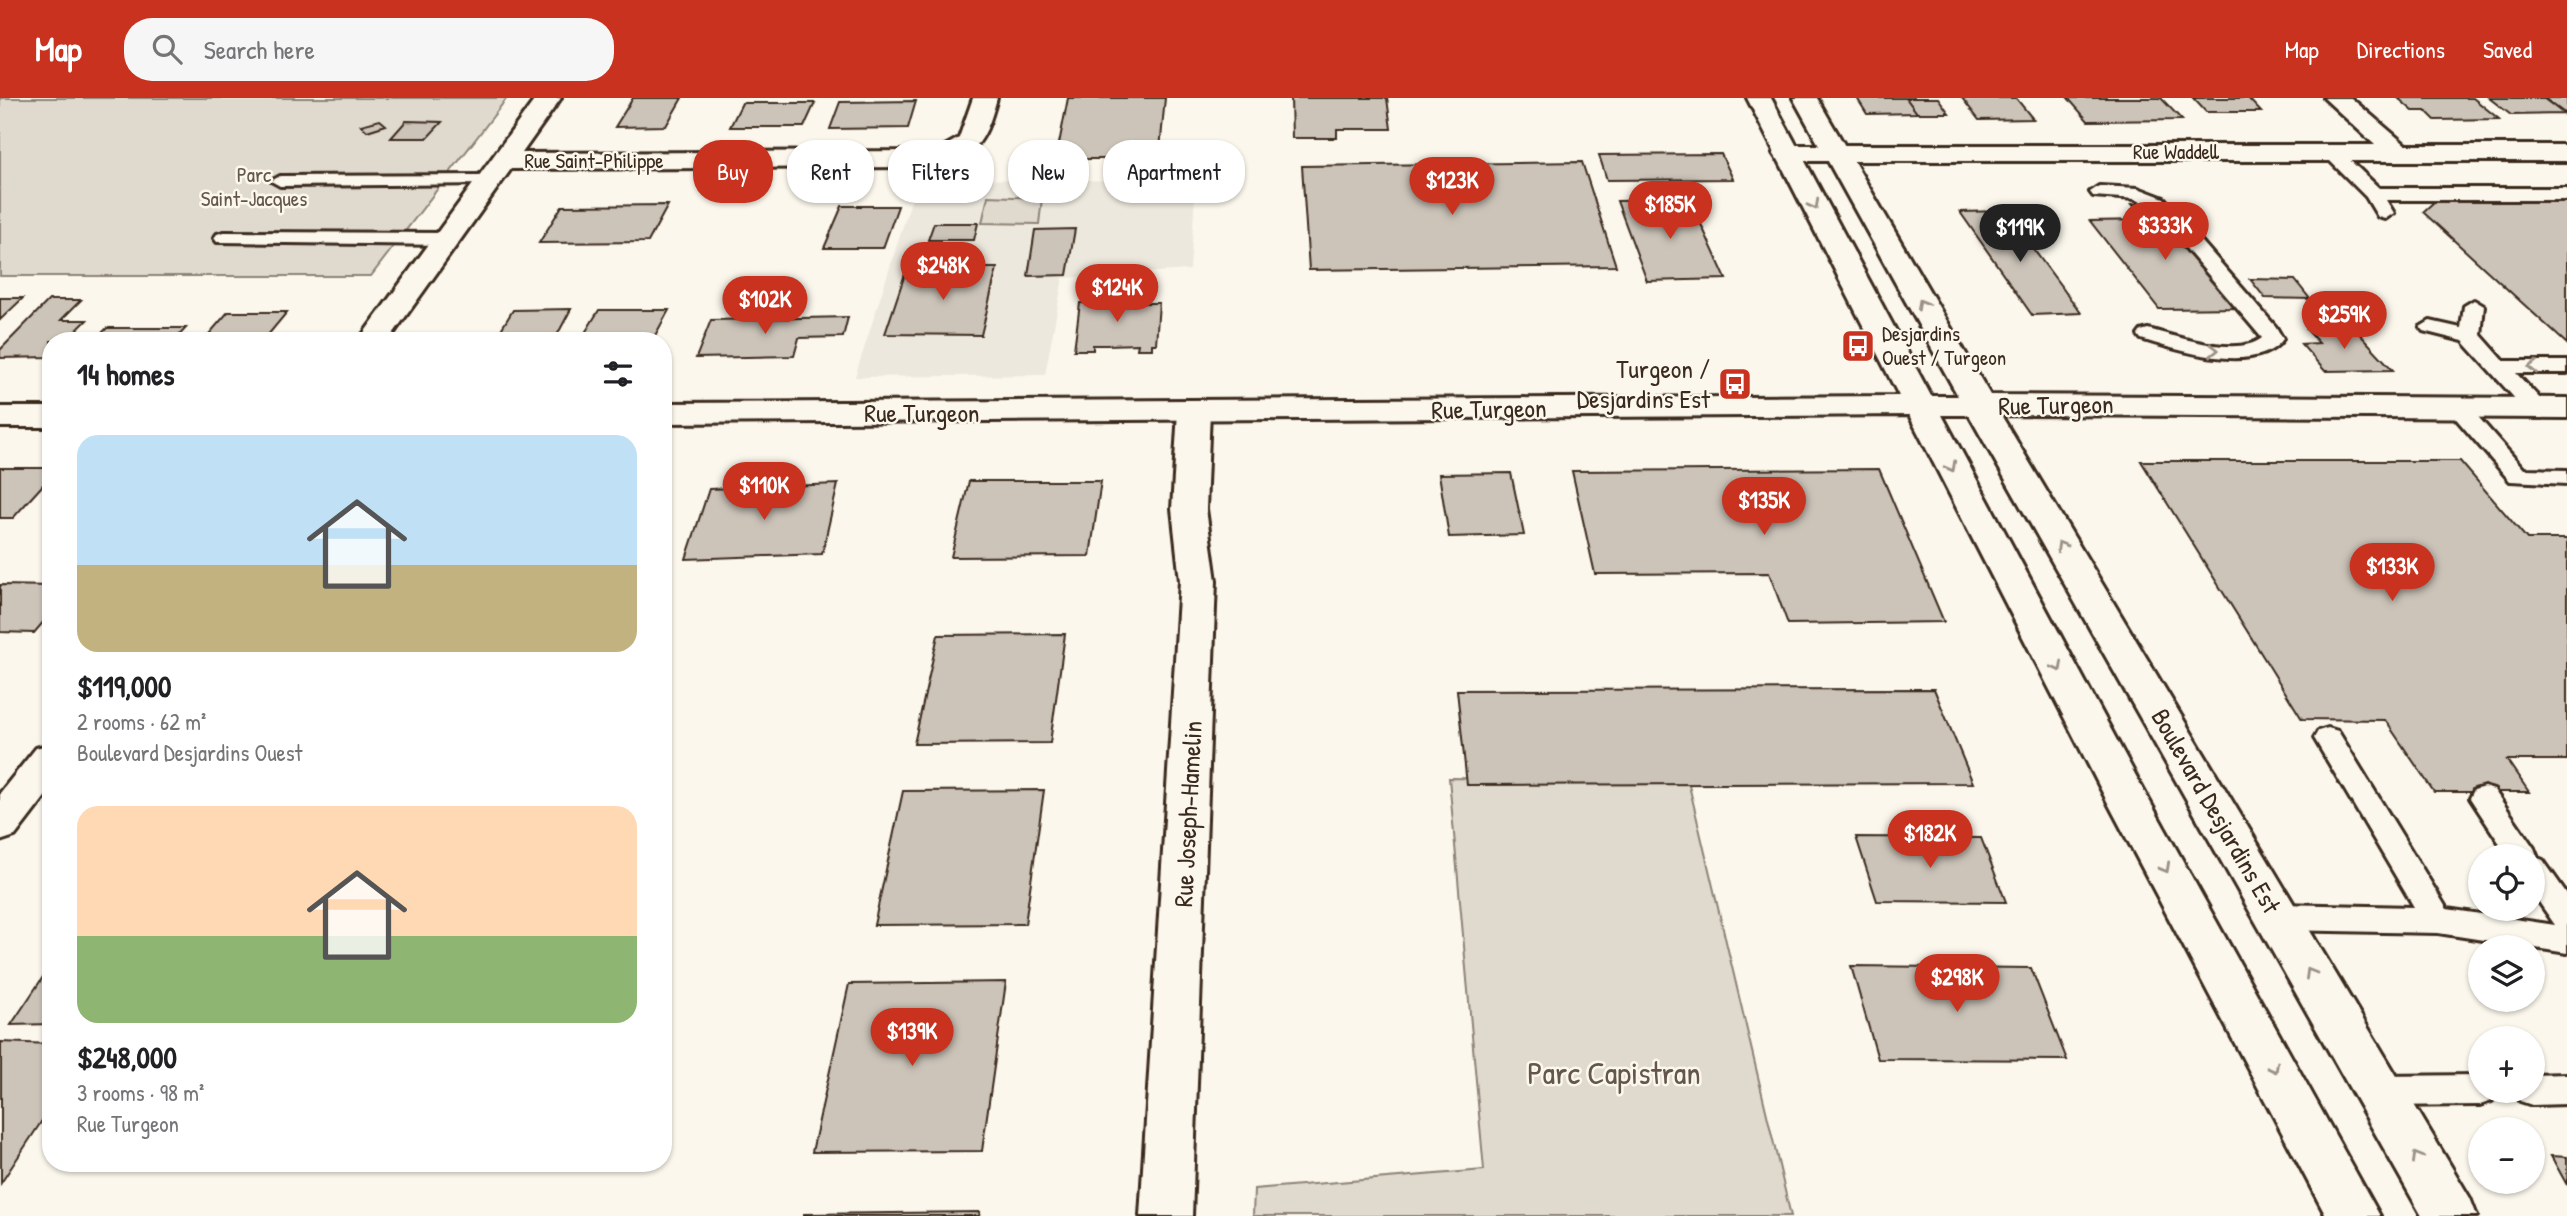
<!DOCTYPE html>
<meta charset="utf-8">
<style>
:root{--surface:#fff;--page:#f6f6f6;--text:#202124;--muted:#757577;--accent:#c8321e}
body{margin:0;font-family:"Patrick Hand",sans-serif;background:var(--page);color:var(--text);height:100vh;display:flex;flex-direction:column;font-size:26px;white-space:nowrap}
*{box-sizing:border-box;margin:0}
p{font-size:23px;color:var(--muted)}
.icon{flex:none;width:38px;height:38px;fill:none;stroke:currentColor;stroke-width:2;stroke-linecap:round;stroke-linejoin:round}
.map{position:relative;flex:1;overflow:hidden}
.drawer{position:absolute;left:42px;top:234px;width:630px;height:840px;display:flex;flex-direction:column;background:var(--surface);border-radius:28px;box-shadow:0 2px 5px #0004}
.drawer>*{flex:none}
.banner{position:absolute;left:693px;top:42px;width:665px;height:63px;display:flex;gap:14px}
.buttons{position:absolute;left:2468px;top:746px;display:grid;gap:14px}
.buttons a{display:grid;place-items:center;width:77px;height:77px;border-radius:50%;background:var(--surface);box-shadow:0 2px 5px #0004;font-size:35px}
.price{position:absolute;translate:-50% -60px;padding:0 16px;border-radius:24px;background:var(--accent);color:#fff;font-size:23px;line-height:46px;filter:drop-shadow(0 2px 4px #0008)}
.price::after{content:'';position:absolute;left:50%;top:42px;width:21px;height:16px;margin-left:-10px;background:inherit;clip-path:polygon(0 0,100% 0,50% 100%)}
.price.active{background:#222;color:#fff}
ul{padding:0;list-style:none}
li{display:grid;align-content:center;gap:14px;height:371px;padding:0 35px}
li span{display:grid;place-items:center;height:217px;border-radius:21px;color:#555}
li>.icon{margin-inline-start:auto}
span .icon{width:126px;height:126px;fill:#fffc;stroke-width:1}
li b{font-size:30px}
h2{display:flex;justify-content:space-between;align-items:center;height:84px;padding:0 35px;font-size:30px}
.chip{padding:0 24px;border-radius:28px;background:var(--surface);box-shadow:0 2px 5px #0004;font-size:24px;line-height:63px}
.chip.active{background:var(--accent);color:#fff}
header{display:flex;align-items:center;gap:42px;box-sizing:border-box;height:98px;padding:0 35px;background:var(--accent);color:#fff}
header strong{font-size:33px}
nav{display:flex;gap:38px;margin-inline-start:auto;font-size:24px}
.search{width:490px;height:63px;background:var(--page);display:flex;align-items:center;gap:18px;box-sizing:border-box;padding:0 24px;border-radius:28px;color:var(--muted);font-size:26px}
.map>svg:first-child{display:block}
.built{fill:#ede8dd}
.green{fill:#dfd9ce;stroke:#8d8276;stroke-width:2}
.building{fill:#ccc4b9;stroke:#3b2a1e;stroke-width:2}
.lines{fill:none;stroke-linecap:round;stroke-linejoin:round}
.service-casing{stroke:#3b2a1e;stroke-width:6}
.minor-casing{stroke:#3b2a1e;stroke-width:6}
.tertiary-casing{stroke:#3b2a1e;stroke-width:6}
.service{fill:#fbf7ec;fill-rule:evenodd}
.minor{fill:#fbf7ec;fill-rule:evenodd}
.tertiary{fill:#fbf7ec;fill-rule:evenodd}
.oneway{stroke:#9b9085}
.labels{text-anchor:middle;stroke-width:5;stroke-linejoin:round;paint-order:stroke}
.far-street-label{font-size:21px;fill:#3b2a1e;stroke:#fbf7ec}
.far-park-label{font-size:21px;fill:#64564a;stroke:#fbf7ec}
.far-poi-label{font-size:21px;fill:#3b2a1e;stroke:#fbf7ec;text-anchor:start}
.poi-label{font-size:26px;fill:#3b2a1e;stroke:#fbf7ec;text-anchor:end}
.street-label{font-size:26px;fill:#3b2a1e;stroke:#fbf7ec}
.near-park-label{font-size:32px;fill:#64564a;stroke:#fbf7ec}
</style>
<header>
<strong>Map</strong>
<div class="search"><svg class="icon" aria-label="search" viewBox="0 0 24 24"><circle cx="10" cy="10" r="6"/><path d="M15 15l6 6"/></svg>Search here</div>
<nav><a>Map</a><a>Directions</a><a>Saved</a></nav>
</header>
<div class="map">
<svg width="2567" height="1118" viewBox="0 0 2567 1118">
<rect width="100%" height="100%" fill="#fbf7ec"/>
<filter id="ink" filterUnits="userSpaceOnUse"><feTurbulence type="fractalNoise" baseFrequency=".0143" numOctaves="2"/><feDisplacementMap in="SourceGraphic" scale="14" xChannelSelector="R" yChannelSelector="G"/><feConvolveMatrix kernelMatrix="1 2 1 2 8 2 1 2 1" color-interpolation-filters="sRGB"/></filter>
<g filter="url(#ink)">
<path class="built" d="M 918,81 L 1196,83 L 1190,172 L 1063,180 L 1045,277 L 855,279 Z"/>
<path class="green" d="M 0,0 L 507,0 L 371,178 L 0,178 Z
M 988,98 L 1042,100 L 1039,126 L 982,125 Z
M 1449,680 L 1688,683 L 1791,1118 L 1253,1118 L 1254,1091 L 1484,1072 Z"/>
<path class="building" d="M 633,0 L 682,0 L 666,28 L 615,29 Z
M 1068,0 L 1165,0 L 1160,51 L 1141,51 L 1140,61 L 1056,61 Z
M 1291,0 L 1387,0 L 1391,31 L 1337,31 L 1337,40 L 1292,40 Z
M 1857,0 L 1906,0 L 1917,15 L 1867,16 Z
M 1906,0 L 1938,0 L 1949,15 L 1917,15 Z
M 1962,0 L 2016,0 L 2033,21 L 1979,22 Z
M 2068,0 L 2161,0 L 2182,22 L 2088,23 Z
M 2193,0 L 2248,0 L 2261,14 L 2206,14 Z
M 2398,0 L 2473,0 L 2499,21 L 2435,22 L 2426,13 L 2413,13 Z
M 2489,0 L 2543,0 L 2564,16 L 2511,17 Z
M 2544,0 L 2567,0 L 2567,17 Z
M 916,3 L 908,30 L 830,31 L 840,4 Z
M 742,5 L 815,5 L 804,29 L 730,29 Z
M 380,22 L 386,27 L 367,33 L 361,27 Z
M 406,23 L 442,24 L 427,40 L 391,40 Z
M 1721,56 L 1733,81 L 1607,82 L 1599,57 Z
M 1582,64 L 1616,168 L 1309,172 L 1302,68 Z
M 1690,102 L 1726,181 L 1647,183 L 1617,103 Z
M 2567,102 L 2567,246 L 2423,114 L 2435,103 Z
M 2132,106 L 2154,106 L 2243,210 L 2159,211 L 2090,123 L 2145,122 Z
M 668,107 L 648,144 L 539,145 L 562,108 Z
M 842,108 L 898,108 L 883,150 L 824,150 Z
M 2005,113 L 2081,215 L 2032,217 L 1960,114 Z
M 934,125 L 978,125 L 974,142 L 928,142 Z
M 1075,131 L 1067,177 L 1028,178 L 1035,132 Z
M 907,170 L 997,170 L 981,237 L 885,236 Z
M 2250,181 L 2295,182 L 2310,201 L 2265,200 Z
M 0,200 L 23,200 L 0,222 Z
M 1143,201 L 1143,205 L 1159,205 L 1156,246 L 1152,246 L 1152,251 L 1137,251 L 1138,246 L 1107,247 L 1093,247 L 1093,252 L 1074,252 L 1080,205 L 1096,205 L 1096,202 Z
M 49,202 L 81,202 L 61,222 L 87,222 L 66,243 L 51,243 L 51,259 L 0,260 L 0,252 Z
M 571,211 L 554,243 L 494,243 L 513,212 Z
M 599,212 L 669,212 L 652,243 L 580,243 Z
M 228,214 L 287,214 L 263,243 L 203,243 Z
M 848,219 L 843,239 L 799,240 L 794,258 L 696,260 L 711,222 Z
M 107,230 L 186,230 L 174,243 L 94,243 Z
M 2355,231 L 2393,272 L 2325,273 L 2301,246 L 2319,245 L 2307,232 Z
M 2141,363 L 2460,363 L 2527,441 L 2567,441 L 2567,662 L 2507,662 L 2529,694 L 2434,694 L 2385,622 L 2302,621 Z
M 0,370 L 51,370 L 51,378 L 13,420 L 0,420 Z
M 1879,371 L 1944,524 L 1788,526 L 1769,475 L 1595,476 L 1572,373 Z
M 1511,375 L 1524,437 L 1449,439 L 1439,376 Z
M 969,383 L 1101,383 L 1090,458 L 951,459 Z
M 838,386 L 822,456 L 686,461 L 709,391 Z
M 0,487 L 51,488 L 51,515 L 34,535 L 0,534 Z
M 1065,536 L 1050,645 L 914,646 L 938,537 Z
M 1934,591 L 1973,685 L 1467,687 L 1457,592 Z
M 1044,692 L 1025,826 L 874,827 L 903,693 Z
M 1856,739 L 1981,740 L 2006,804 L 1877,803 Z
M 51,867 L 51,926 L 11,927 Z
M 1851,868 L 2031,870 L 2067,962 L 1878,961 Z
M 1006,884 L 982,1053 L 812,1054 L 849,886 Z
M 1,944 L 51,946 L 51,1009 L 1,1085 Z
M 2551,1058 L 2567,1059 L 2567,1087 Z
M 980,1114 L 979,1118 L 804,1118 L 804,1116 Z"/>
<g class="lines">
<defs>
<path id="service" d="M 2331,49 L 2337,50 L 2379,90 L 2567,90 L 2567,102 L 2386,102 L 2394,115 L 2385,121 L 2378,119 L 2366,99 L 2325,58 L 2322,54 Z
M 489,77 L 498,82 L 495,86 L 280,88 L 271,83 L 280,78 Z
M 2099,88 L 2138,90 L 2164,100 L 2276,229 L 2283,241 C 2257,278 2176,252 2141,241 L 2138,237 L 2141,233 L 2148,231 C 2176,238 2237,260 2262,240 L 2150,108 L 2135,101 L 2093,98 L 2090,94 Z
M 224,134 L 447,135 L 457,141 L 447,147 L 217,144 L 214,140 L 217,136 Z
M 2474,202 L 2484,208 L 2481,237 L 2504,263 L 2567,263 L 2567,275 L 2516,275 L 2544,305 L 2547,310 L 2544,315 L 2528,315 L 2463,243 L 2423,233 L 2420,229 L 2430,223 L 2461,230 L 2464,208 Z
M 2457,302 L 2465,304 L 2524,371 L 2567,372 L 2567,386 L 2510,383 L 2446,309 Z
M 2328,630 L 2338,633 L 2447,811 L 2555,827 L 2532,794 L 2532,758 L 2508,758 L 2470,700 L 2474,692 L 2484,689 L 2494,692 L 2534,750 L 2538,760 L 2543,762 L 2567,796 L 2567,855 L 2438,835 L 2277,832 L 2266,828 L 2262,819 L 2266,810 L 2277,806 L 2414,809 L 2314,640 L 2318,633 Z
M 2567,976 L 2567,1006 L 2532,1007 L 2520,1003 L 2515,992 L 2532,992 L 2532,977 Z
M 2480,977 L 2480,992 L 2497,992 L 2492,1003 L 2480,1007 L 2378,1008 L 2366,1004 L 2361,993 L 2366,982 L 2378,978 Z"/>
<path id="minor" d="M 536,0 L 561,0 L 522,55 L 923,53 L 943,49 L 959,40 L 973,0 L 997,0 C 983,51 975,59 923,69 L 511,71 L 388,243 L 358,243 Z
M 2324,0 L 2351,0 L 2406,47 L 2567,47 L 2567,63 L 1786,63 L 1777,61 L 1773,55 L 1777,49 L 1786,47 L 2375,47 Z
M 1194,303 L 1205,306 L 1210,313 L 1206,411 L 1216,483 L 1192,1118 L 1140,1118 L 1180,483 L 1172,411 L 1178,313 L 1183,306 Z
M 51,646 L 51,691 L 15,738 L 0,743 L 0,695 L 36,650 Z"/>
<path id="tertiary" d="M 1747,0 L 1771,0 L 1931,298 L 1958,298 L 1793,0 L 1817,0 L 1990,297 L 2567,300 L 2567,320 L 2001,317 L 2470,1100 L 2477,1118 L 2422,1118 L 1969,317 L 1942,317 L 2144,693 L 2380,1118 L 2326,1118 L 2108,705 L 1909,317 L 663,325 L 663,305 L 1899,298 Z
M 0,309 L 51,309 L 51,329 L 0,329 Z"/>
</defs>
<use href="#service" class="service-casing"/>
<use href="#minor" class="minor-casing"/>
<use href="#tertiary" class="tertiary-casing"/>
<use href="#service" class="service"/>
<use href="#minor" class="minor"/>
<use href="#tertiary" class="tertiary"/>
</g>
<defs><path id="oneway-chevron" d="M-2-3.5L2.5 0L-2 3.5" fill="none" stroke-width="1.6" stroke-linecap="round" stroke-linejoin="round" transform="scale(1.75)"/></defs>
<g class="oneway">
<use href="#oneway-chevron" transform="translate(1814 107) rotate(62)"/>
<use href="#oneway-chevron" transform="translate(1922 206) rotate(-119)"/>
<use href="#oneway-chevron" transform="translate(2214 252)"/>
<use href="#oneway-chevron" transform="translate(2533 269) rotate(180)"/>
<use href="#oneway-chevron" transform="translate(1951 369) rotate(62)"/>
<use href="#oneway-chevron" transform="translate(2061 448) rotate(-120)"/>
<use href="#oneway-chevron" transform="translate(2058 569) rotate(62)"/>
<use href="#oneway-chevron" transform="translate(2165 770) rotate(61)"/>
<use href="#oneway-chevron" transform="translate(2310 875) rotate(-120)"/>
<use href="#oneway-chevron" transform="translate(2274 970) rotate(62)"/>
<use href="#oneway-chevron" transform="translate(2417 1059) rotate(-120)"/>
</g>
</g>
<defs>
<symbol id="bus-square" viewBox="-11 -11 22 22"><rect x="-9" y="-9" width="18" height="18" rx="4" fill="#c8321e" stroke="#fbf7ec"/><path d="M-5-6H5V4H4V6H2V4H-2V6H-4V4H-5ZM-3.5-4V0h7V-4ZM-3.5 1.2v1.5H-2V1.2ZM2 1.2v1.5H3.5V1.2Z" fill="#fff"/></symbol>
</defs>
<g fill-rule="evenodd">
<use href="#bus-square" x="1839" y="229" width="38" height="38"/>
<use href="#bus-square" x="1716" y="267" width="38" height="38"/>
</g>
<g class="labels">
<g class="far-street-label">
<text x="2176" y="61">Rue Waddell</text>
<text x="594" y="70">Rue Saint-Philippe</text>
</g>
<g class="far-park-label">
<text x="254" y="84">Parc<tspan x="254" dy="24">Saint-Jacques</tspan></text>
</g>
<g class="far-poi-label">
<text x="1882" y="243">Desjardins<tspan x="1882" dy="24">Ouest / Turgeon</tspan></text>
</g>
<g class="poi-label">
<text x="1710" y="280">Turgeon /<tspan x="1710" dy="30">Desjardins Est</tspan></text>
</g>
<g class="street-label">
<text transform="translate(2056 307) rotate(-1)" y="9">Rue Turgeon</text>
<text transform="translate(1489 311) rotate(-1)" y="9">Rue Turgeon</text>
<text x="922" y="324">Rue Turgeon</text>
<text transform="translate(2216 713) rotate(60)" y="9">Boulevard Desjardins Est</text>
<text transform="translate(1188 716) rotate(-87)" y="9">Rue Joseph-Hamelin</text>
</g>
<g class="near-park-label">
<text x="1614" y="986">Parc Capistran</text>
</g>
</g>
</svg>
<div class="buttons">
<a><svg class="icon" aria-label="locate" viewBox="0 0 24 24"><circle cx="12" cy="12" r="6"/><path d="M12 2v4M12 18v4M2 12h4M18 12h4"/></svg></a>
<a><svg class="icon" aria-label="layers" viewBox="0 0 24 24"><path d="M12 4l9 5-9 5-9-5zM3 14l9 5 9-5"/></svg></a>
<a>+</a>
<a>−</a>
</div>
<b class="price" style="left:1452px;top:119px">$123K</b>
<b class="price" style="left:1670px;top:143px">$185K</b>
<b class="price" style="left:2165px;top:164px">$333K</b>
<b class="price active" style="left:2020px;top:166px">$119K</b>
<b class="price" style="left:943px;top:204px">$248K</b>
<b class="price" style="left:1117px;top:226px">$124K</b>
<b class="price" style="left:765px;top:238px">$102K</b>
<b class="price" style="left:2344px;top:253px">$259K</b>
<b class="price" style="left:764px;top:424px">$110K</b>
<b class="price" style="left:1764px;top:439px">$135K</b>
<b class="price" style="left:2392px;top:505px">$133K</b>
<b class="price" style="left:1930px;top:772px">$182K</b>
<b class="price" style="left:1957px;top:916px">$298K</b>
<b class="price" style="left:912px;top:970px">$139K</b>
<div class="banner">
<a class="chip active">Buy</a>
<a class="chip">Rent</a>
<a class="chip">Filters</a>
<a class="chip">New</a>
<a class="chip">Apartment</a>
</div>
<section class="drawer">
<h2>14 homes<svg class="icon" aria-label="filters" viewBox="0 0 24 24"><path d="M4 7h16M4 17h16"/><circle cx="9" cy="7" r="2"/><circle cx="15" cy="17" r="2"/></svg></h2>
<ul>
<li><span style="background:linear-gradient(#bfe0f5 60%,#c2b280 0)"><svg class="icon" aria-label="home" viewBox="0 0 24 24"><path d="M3 11l9-7 9 7M6 9v11h12V9"/></svg></span><div><b>$119,000</b><p>2 rooms · 62 m²</p><p>Boulevard Desjardins Ouest</p></div></li>
<li><span style="background:linear-gradient(#ffd9b3 60%,#8fb573 0)"><svg class="icon" aria-label="home" viewBox="0 0 24 24"><path d="M3 11l9-7 9 7M6 9v11h12V9"/></svg></span><div><b>$248,000</b><p>3 rooms · 98 m²</p><p>Rue Turgeon</p></div></li>
</ul>
</section>
</div>
